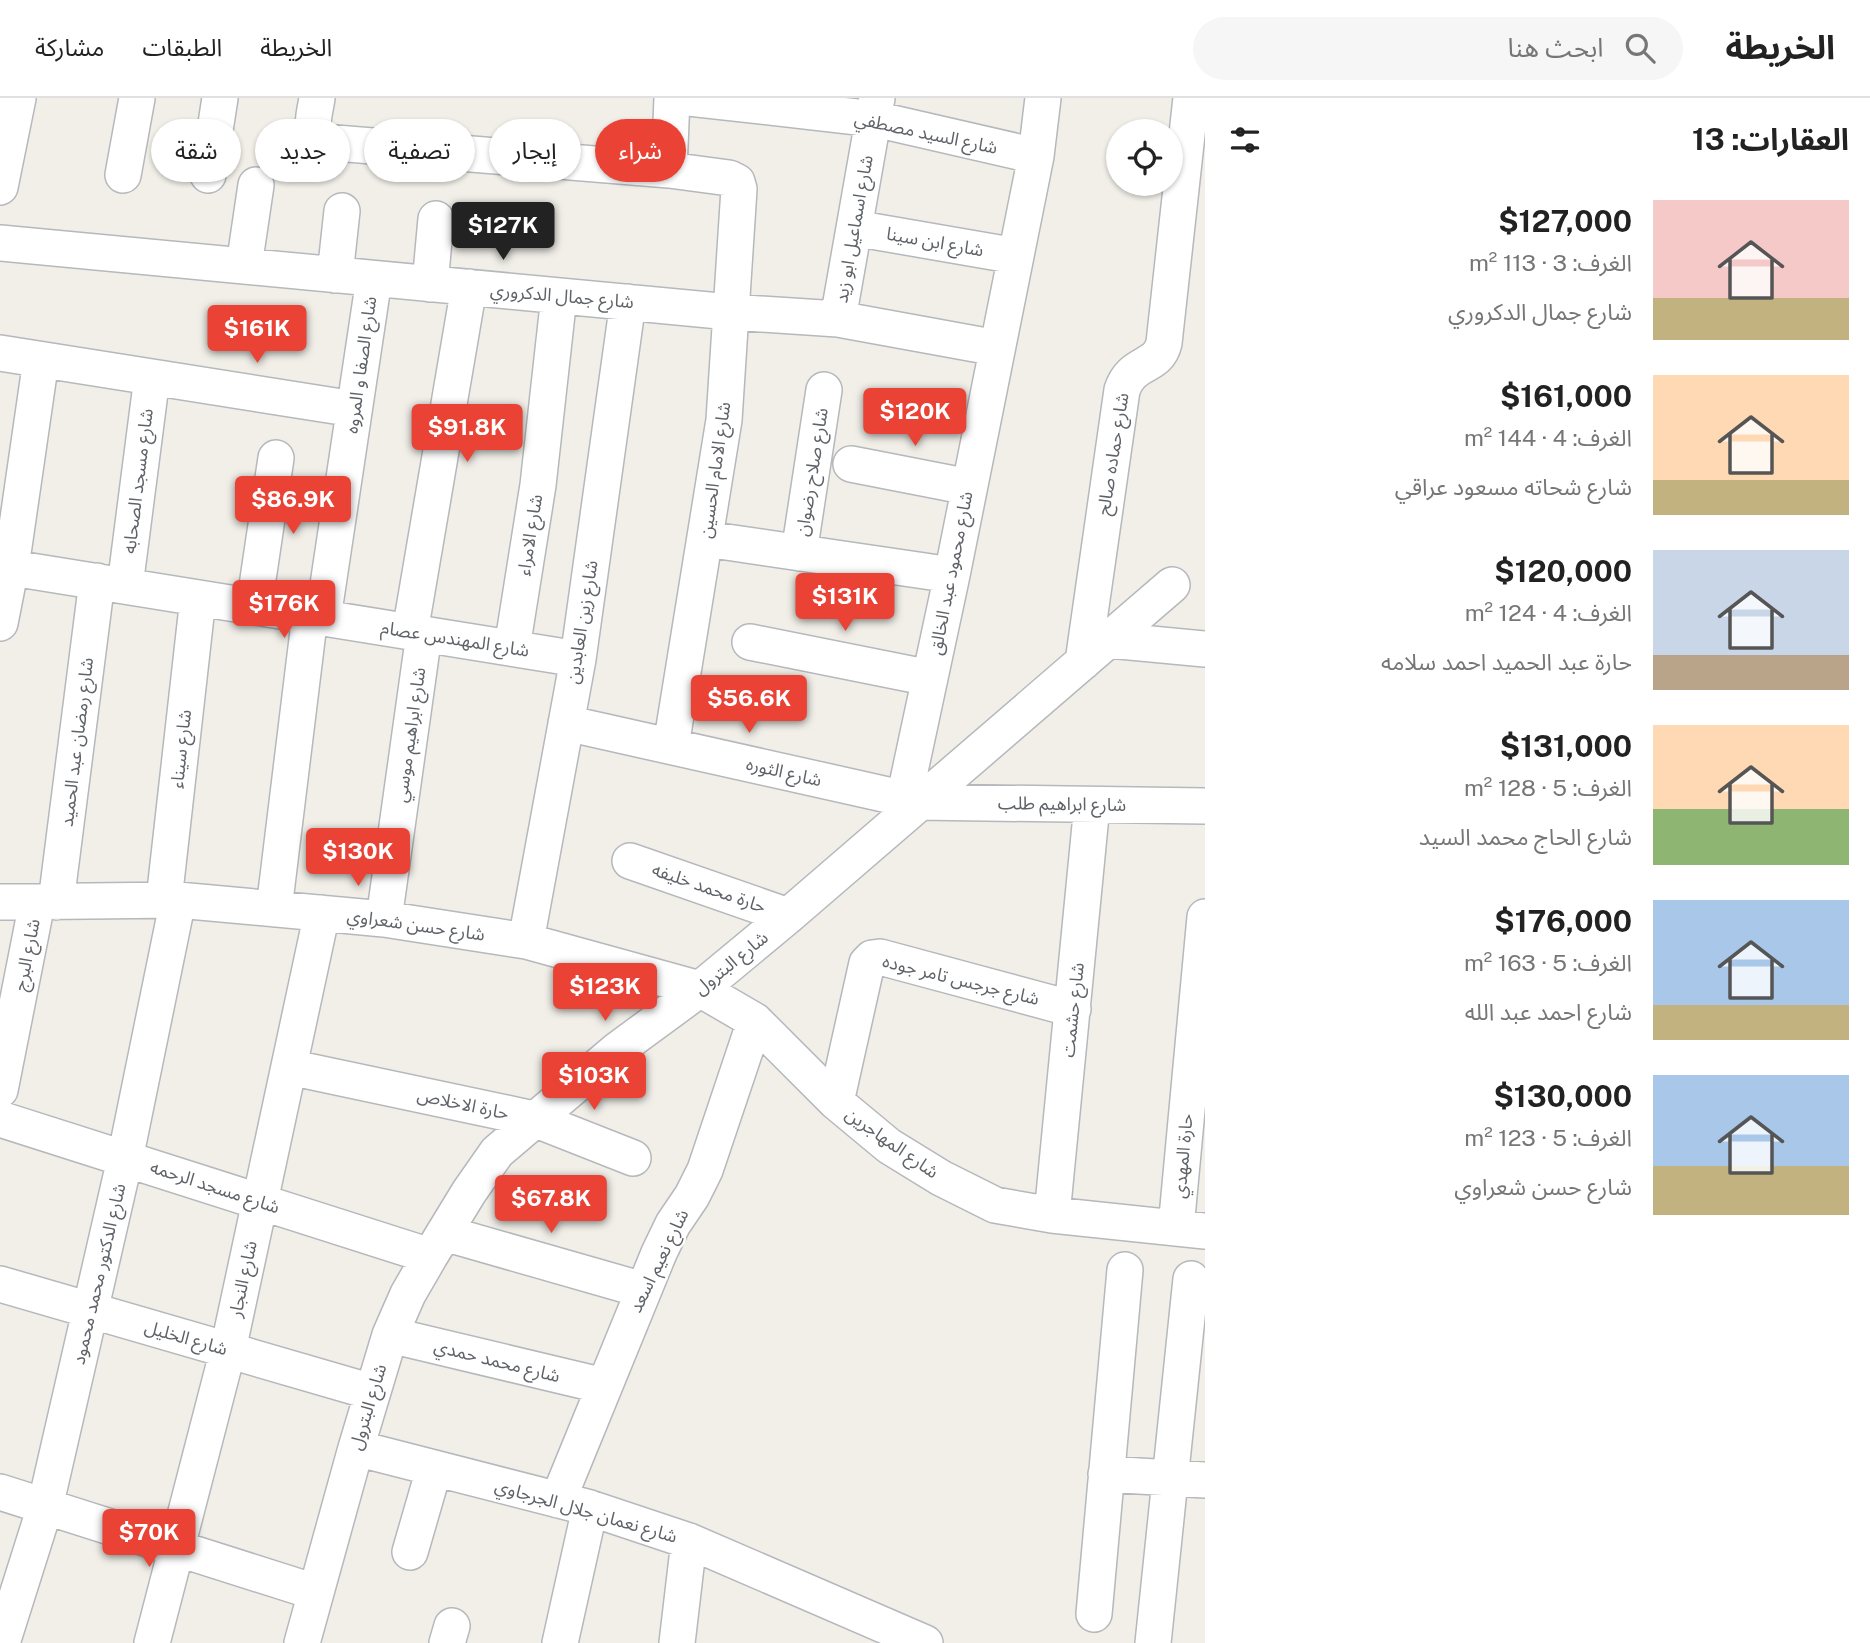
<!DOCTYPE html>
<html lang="ar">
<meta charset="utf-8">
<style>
:root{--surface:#fff;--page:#f6f6f6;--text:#222;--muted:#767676;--line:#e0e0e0;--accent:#ea4335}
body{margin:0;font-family:"Public Sans","Noto Sans Arabic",sans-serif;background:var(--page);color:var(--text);direction:rtl;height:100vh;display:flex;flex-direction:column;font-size:26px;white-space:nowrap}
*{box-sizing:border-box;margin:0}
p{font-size:23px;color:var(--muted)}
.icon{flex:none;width:38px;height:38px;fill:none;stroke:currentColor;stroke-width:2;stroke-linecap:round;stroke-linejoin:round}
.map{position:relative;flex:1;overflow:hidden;direction:ltr}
.side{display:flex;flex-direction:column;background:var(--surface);width:665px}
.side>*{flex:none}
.top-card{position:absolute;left:21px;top:21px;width:665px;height:63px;direction:rtl;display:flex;gap:14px}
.fabs{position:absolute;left:1106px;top:21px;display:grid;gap:14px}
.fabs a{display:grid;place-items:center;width:77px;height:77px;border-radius:50%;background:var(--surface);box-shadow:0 2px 5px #0004;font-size:35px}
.price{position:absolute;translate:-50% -60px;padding:0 16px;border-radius:7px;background:var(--accent);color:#fff;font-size:23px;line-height:46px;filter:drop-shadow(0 2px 4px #0008)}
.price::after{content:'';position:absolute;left:50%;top:42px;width:21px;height:16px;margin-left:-10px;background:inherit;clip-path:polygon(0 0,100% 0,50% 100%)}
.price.current{background:#222;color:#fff}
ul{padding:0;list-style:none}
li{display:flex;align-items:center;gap:21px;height:175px;padding:0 21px}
li span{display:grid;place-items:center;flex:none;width:196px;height:140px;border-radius:0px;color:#555}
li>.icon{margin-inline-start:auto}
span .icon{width:84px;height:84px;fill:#fffc;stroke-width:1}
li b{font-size:30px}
h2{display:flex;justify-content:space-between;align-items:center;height:84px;padding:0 21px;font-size:30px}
.tag{padding:0 24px;border-radius:32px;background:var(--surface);box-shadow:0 2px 5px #0004;font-size:24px;line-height:63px}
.tag.current{background:var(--accent);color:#fff}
header{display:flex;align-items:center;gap:42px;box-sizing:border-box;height:98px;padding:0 35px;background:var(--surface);border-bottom:2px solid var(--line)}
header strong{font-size:33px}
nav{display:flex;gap:38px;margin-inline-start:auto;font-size:24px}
.search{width:490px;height:63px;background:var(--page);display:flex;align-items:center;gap:18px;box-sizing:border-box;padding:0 24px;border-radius:38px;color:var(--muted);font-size:26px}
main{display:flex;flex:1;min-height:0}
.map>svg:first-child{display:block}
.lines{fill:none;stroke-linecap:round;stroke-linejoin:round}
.minor-casing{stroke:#b5b8bc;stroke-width:38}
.minor{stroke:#fff;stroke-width:35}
.labels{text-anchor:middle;stroke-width:5;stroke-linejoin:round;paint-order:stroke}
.street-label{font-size:18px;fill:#5f6368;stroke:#fff}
</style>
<header>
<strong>الخريطة</strong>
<div class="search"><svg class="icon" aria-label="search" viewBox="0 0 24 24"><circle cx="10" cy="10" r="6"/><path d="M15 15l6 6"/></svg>ابحث هنا</div>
<nav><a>الخريطة</a><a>الطبقات</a><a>مشاركة</a></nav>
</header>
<main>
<section class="side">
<h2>العقارات: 13<svg class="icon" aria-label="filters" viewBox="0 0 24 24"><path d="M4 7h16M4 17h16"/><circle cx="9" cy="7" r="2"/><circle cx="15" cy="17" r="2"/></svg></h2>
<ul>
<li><span style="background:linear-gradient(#f6c9c9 70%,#c2b280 0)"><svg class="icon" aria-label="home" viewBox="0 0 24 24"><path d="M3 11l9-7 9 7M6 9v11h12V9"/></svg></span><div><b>$127,000</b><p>الغرف: 3 · 113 m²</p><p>شارع جمال الدكروري</p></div></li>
<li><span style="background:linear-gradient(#ffd9b3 75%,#c2b280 0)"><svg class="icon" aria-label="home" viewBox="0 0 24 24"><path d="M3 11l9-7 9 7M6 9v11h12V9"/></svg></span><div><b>$161,000</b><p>الغرف: 4 · 144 m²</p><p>شارع شحاته مسعود عراقي</p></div></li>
<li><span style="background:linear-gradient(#c9d6e8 75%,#b9a48a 0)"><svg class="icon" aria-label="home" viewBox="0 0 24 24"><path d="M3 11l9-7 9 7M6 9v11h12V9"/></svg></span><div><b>$120,000</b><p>الغرف: 4 · 124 m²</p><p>حارة عبد الحميد احمد سلامه</p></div></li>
<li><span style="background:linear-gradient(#ffd9b3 60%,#8fb573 0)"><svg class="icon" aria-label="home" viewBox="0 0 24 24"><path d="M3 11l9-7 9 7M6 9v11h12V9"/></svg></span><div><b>$131,000</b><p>الغرف: 5 · 128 m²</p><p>شارع الحاج محمد السيد</p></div></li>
<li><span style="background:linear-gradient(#a9c7e8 75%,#c2b280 0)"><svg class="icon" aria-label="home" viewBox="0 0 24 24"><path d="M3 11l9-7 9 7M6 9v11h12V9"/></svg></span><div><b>$176,000</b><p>الغرف: 5 · 163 m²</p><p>شارع احمد عبد الله</p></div></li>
<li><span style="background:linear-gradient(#a9c7e8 65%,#c2b280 0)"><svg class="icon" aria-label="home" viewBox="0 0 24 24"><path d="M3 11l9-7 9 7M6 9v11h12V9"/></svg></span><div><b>$130,000</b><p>الغرف: 5 · 123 m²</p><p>شارع حسن شعراوي</p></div></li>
</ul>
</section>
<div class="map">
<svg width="1205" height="1545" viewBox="0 0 1205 1545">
<rect width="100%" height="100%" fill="#f1efe8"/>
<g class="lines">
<defs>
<path id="minor" d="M 317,0 C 315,15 307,35 323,44 L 669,72 L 729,80 L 737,84 L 739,91 L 724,322 L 671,648
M 689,0 L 875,21 L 1036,58
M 669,72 L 672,0
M 123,77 L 137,0
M 208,77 L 220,0
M 0,89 L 18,0
M 854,130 L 1016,158
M 0,145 L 730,214 L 838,221 L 997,250
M 244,168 L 256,87
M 335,177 L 342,113
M 430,186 L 436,121
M 838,221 L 877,0
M 0,255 L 354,311
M 851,366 L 969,389
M 706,441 L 952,477
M 799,455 L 824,292
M 0,468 L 578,561
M 125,488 L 152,279
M 254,508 L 276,360
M 323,520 L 374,181
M 0,525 L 11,469 L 41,262
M 410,534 L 469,189
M 1109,542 L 1205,551
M 750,544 L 930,580
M 512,550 L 538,387 L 559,198
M 1083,564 L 1122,292 C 1132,262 1158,271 1164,245 L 1191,0
M 566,625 L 919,704 L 1205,708
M 904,701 L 952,477 L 1036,58 L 1043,0
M 630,763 L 788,818
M 164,802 L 198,500
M 0,804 L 178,802 L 384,821 L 526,843 L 700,891 L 755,923 L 836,1004 L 889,1048 L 941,1080 L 995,1107 L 1052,1117 L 1205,1133
M 56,804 L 97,483
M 274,811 L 310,517
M 384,821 L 424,536
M 526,843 L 578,561 L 628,204
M 289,969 L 534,1021 L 633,1060
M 0,992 L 37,805
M 836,1004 L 867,865 L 872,860 L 880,859 L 1073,911
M 0,1021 L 430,1158
M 1052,1117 L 1092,707
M 1176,1130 L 1205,819
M 444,1135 L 643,1192
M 0,1186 L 372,1294
M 390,1237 L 604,1288
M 356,1350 L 590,1410 L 689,1443 L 925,1545
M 1106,1376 L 1205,1382
M 0,1394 L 315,1494
M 558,1402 L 659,1155 L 673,1126 L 692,1098 L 705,1072 L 755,923
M 410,1454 L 434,1371
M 1094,1516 L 1125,1172
M 2,1545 L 45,1409 L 125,1061 L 178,802
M 152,1545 L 228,1252 L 322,815
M 302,1545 L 356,1350 L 390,1237 L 408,1196 L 430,1158 L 469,1094 L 497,1054 L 617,952 L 700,891 L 788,818 L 1172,487
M 447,1545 L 452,1528
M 560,1545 L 590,1410
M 677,1545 L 689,1443
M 1153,1545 L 1191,1181"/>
</defs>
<use href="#minor" class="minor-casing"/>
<use href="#minor" class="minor"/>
</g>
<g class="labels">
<g class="street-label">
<text transform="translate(926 35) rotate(12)" y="6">شارع السيد مصطفي</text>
<text transform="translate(854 131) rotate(-80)" y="6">شارع اسماعيل ابو زيد</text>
<text transform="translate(935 144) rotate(10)" y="6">شارع ابن سينا</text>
<text transform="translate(562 198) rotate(5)" y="6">شارع جمال الدكروري</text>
<text transform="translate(361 267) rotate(-82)" y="6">شارع الصفا و المروه</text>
<text transform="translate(1113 356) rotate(-81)" y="6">شارع حماده صالح</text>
<text transform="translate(715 372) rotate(-82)" y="6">شارع الامام الحسين</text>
<text transform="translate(812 374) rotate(-81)" y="6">شارع صلاح رضوان</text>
<text transform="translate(138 383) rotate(-83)" y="6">شارع مسجد الصحابه</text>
<text transform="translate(530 437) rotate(-81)" y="6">شارع الامراء</text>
<text transform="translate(951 475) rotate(-79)" y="6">شارع محمود عبد الخالق</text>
<text transform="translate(582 524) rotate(-81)" y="6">شارع زين العابدين</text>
<text transform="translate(455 541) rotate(9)" y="6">شارع المهندس عصام</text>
<text transform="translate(410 637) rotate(-82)" y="6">شارع ابراهيم موسي</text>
<text transform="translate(77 644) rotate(-83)" y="6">شارع رمضان عبد الحميد</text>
<text transform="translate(181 651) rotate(-84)" y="6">شارع سيناء</text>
<text transform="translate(784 674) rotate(13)" y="6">شارع الثوره</text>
<text transform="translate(1062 706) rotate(1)" y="6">شارع ابراهيم طلب</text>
<text transform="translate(709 790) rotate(19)" y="6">حارة محمد خليفه</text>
<text transform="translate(416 827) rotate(8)" y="6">شارع حسن شعراوي</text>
<text transform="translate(27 857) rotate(-79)" y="6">شارع البرج</text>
<text transform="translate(731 865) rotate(-39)" y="6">شارع البترول</text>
<text transform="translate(961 882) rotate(14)" y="6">شارع جرجس تامر جوده</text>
<text transform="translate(1073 912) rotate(-84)" y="6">شارع حشمت</text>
<text transform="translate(463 1006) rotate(12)" y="6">حارة الاخلاص</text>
<text transform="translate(892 1045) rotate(35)" y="6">شارع المهاجرين</text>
<text transform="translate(1183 1058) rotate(-85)" y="6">حارة المهدي</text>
<text transform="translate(215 1089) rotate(18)" y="6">شارع مسجد الرحمه</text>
<text transform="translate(659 1163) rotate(-64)" y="6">شارع نعيم اسعد</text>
<text transform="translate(99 1176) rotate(-77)" y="6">شارع الدكتور محمد محمود</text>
<text transform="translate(243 1181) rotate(-78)" y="6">شارع النجار</text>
<text transform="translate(186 1240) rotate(16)" y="6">شارع الخليل</text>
<text transform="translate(497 1263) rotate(14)" y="6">شارع محمد حمدي</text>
<text transform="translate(368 1309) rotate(-73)" y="6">شارع البترول</text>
<text transform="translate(586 1413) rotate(16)" y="6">شارع نعمان جلال الجرجاوي</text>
</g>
</g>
</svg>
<div class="fabs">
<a><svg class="icon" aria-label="locate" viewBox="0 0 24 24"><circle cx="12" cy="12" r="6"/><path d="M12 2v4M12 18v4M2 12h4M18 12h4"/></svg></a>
</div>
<b class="price current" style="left:503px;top:164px">$127K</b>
<b class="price" style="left:257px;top:267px">$161K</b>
<b class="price" style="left:915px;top:350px">$120K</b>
<b class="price" style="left:467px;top:366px">$91.8K</b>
<b class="price" style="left:293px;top:438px">$86.9K</b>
<b class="price" style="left:845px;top:535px">$131K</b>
<b class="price" style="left:284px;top:542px">$176K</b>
<b class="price" style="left:749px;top:637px">$56.6K</b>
<b class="price" style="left:358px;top:790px">$130K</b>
<b class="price" style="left:605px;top:925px">$123K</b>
<b class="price" style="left:594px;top:1014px">$103K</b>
<b class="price" style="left:551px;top:1137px">$67.8K</b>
<b class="price" style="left:149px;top:1471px">$70K</b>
<div class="top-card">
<a class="tag current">شراء</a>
<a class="tag">إيجار</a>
<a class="tag">تصفية</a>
<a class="tag">جديد</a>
<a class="tag">شقة</a>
</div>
</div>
</main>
